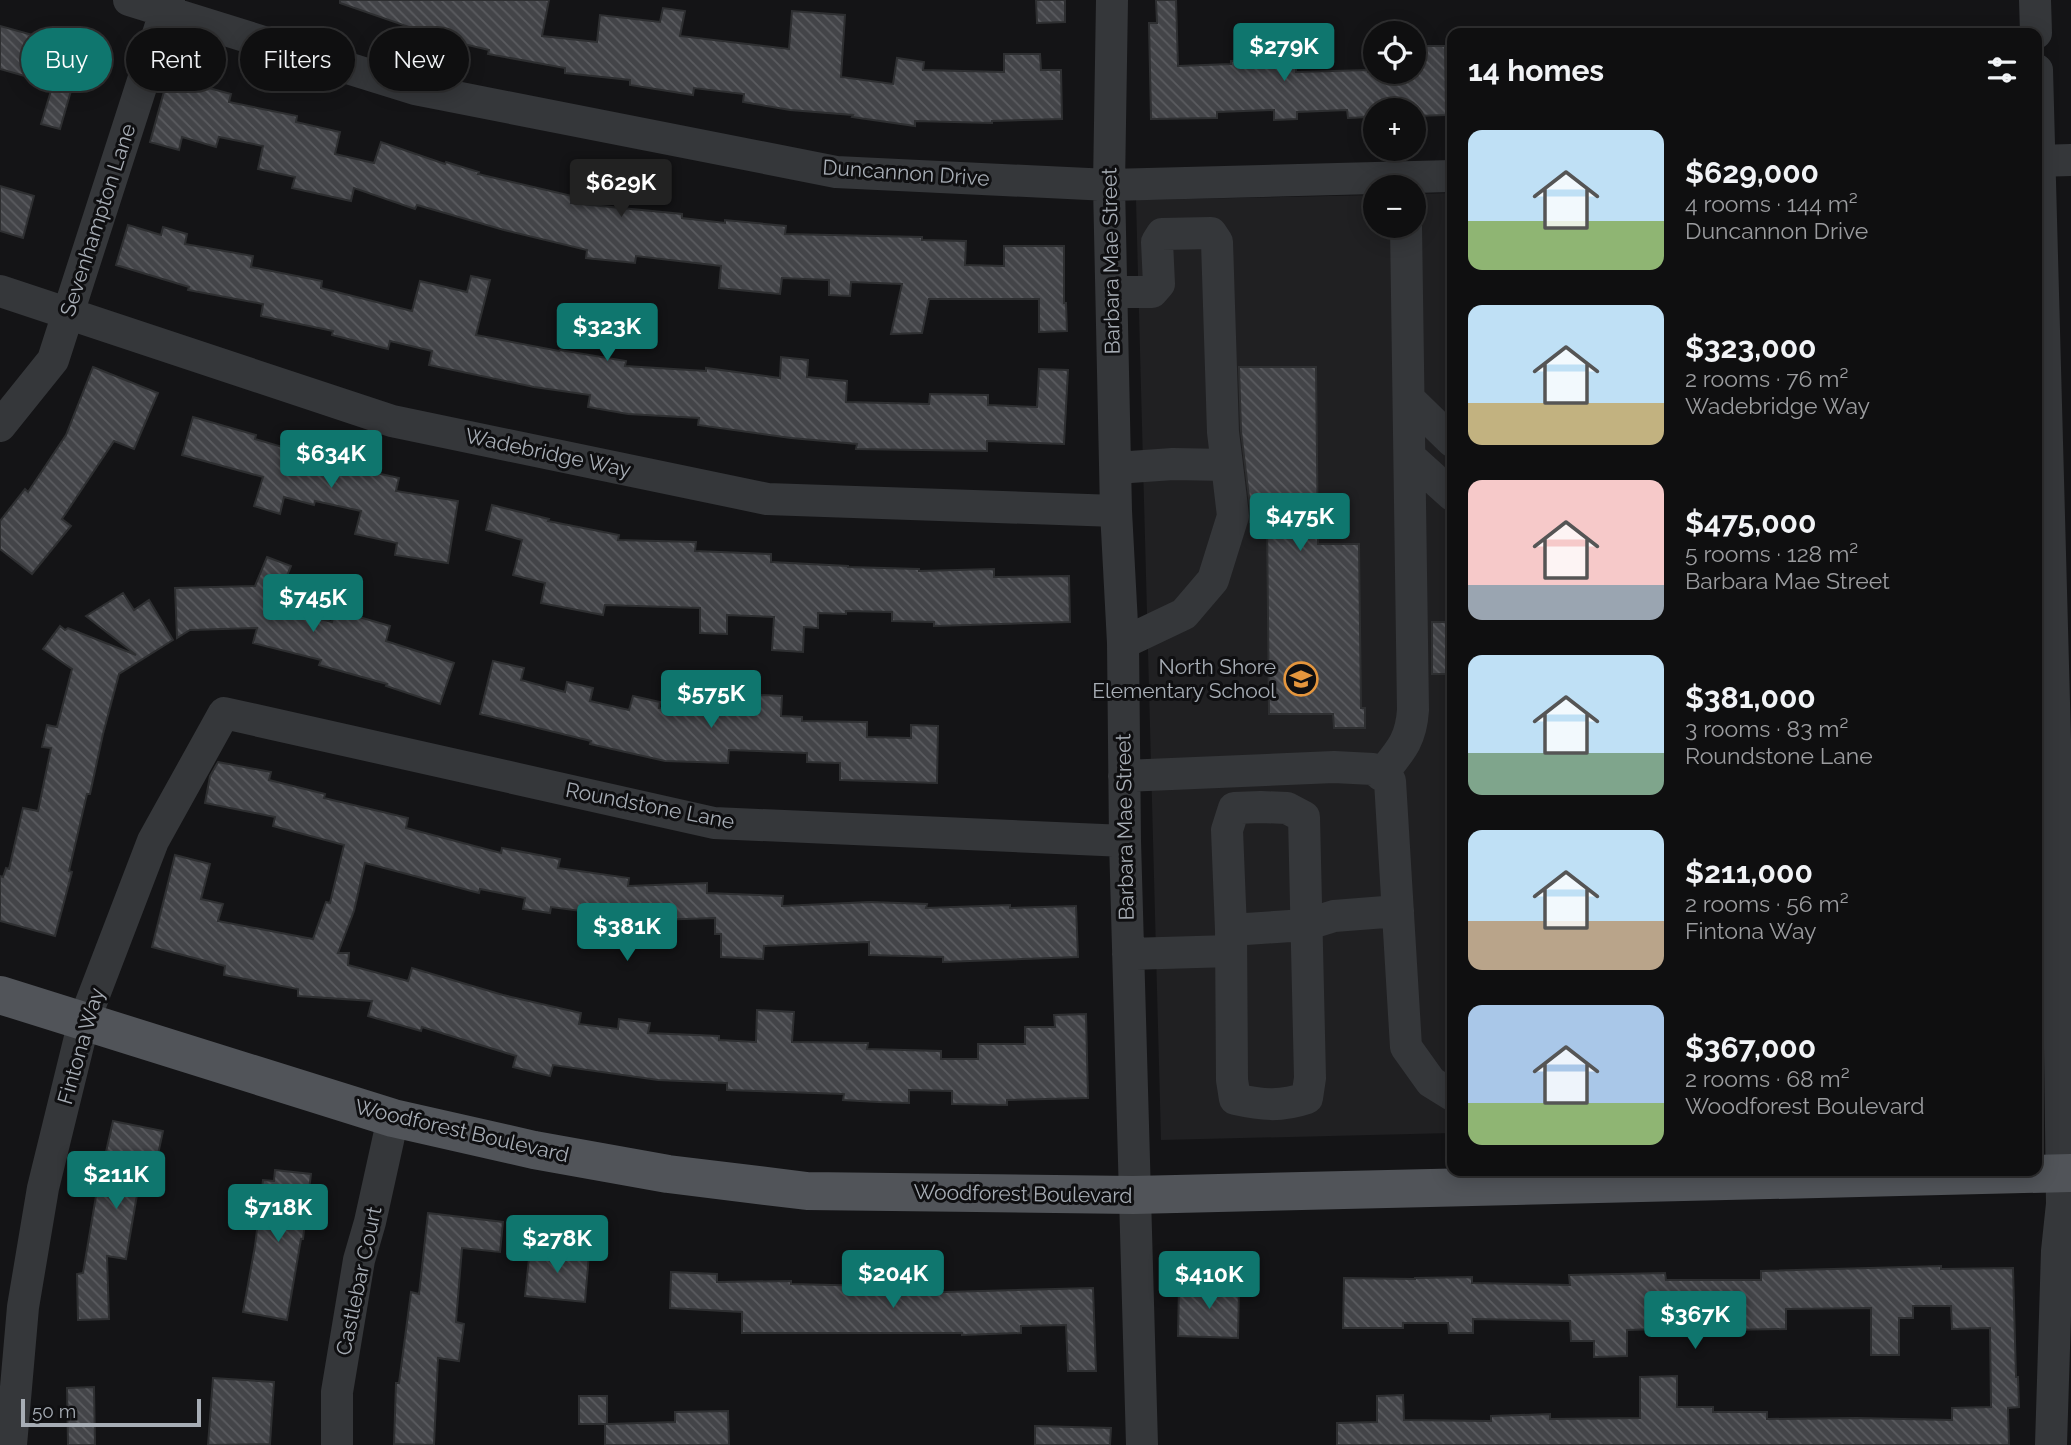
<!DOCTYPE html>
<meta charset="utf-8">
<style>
:root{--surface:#0f0f10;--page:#181819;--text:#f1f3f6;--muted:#9b9c9f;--line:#2f2f30;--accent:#0f766e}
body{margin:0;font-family:Raleway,sans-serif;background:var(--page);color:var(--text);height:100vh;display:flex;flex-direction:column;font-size:26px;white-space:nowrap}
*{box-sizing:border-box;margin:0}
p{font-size:23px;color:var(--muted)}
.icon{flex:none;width:38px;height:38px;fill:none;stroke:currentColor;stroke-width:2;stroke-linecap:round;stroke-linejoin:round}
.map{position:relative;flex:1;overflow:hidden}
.sheet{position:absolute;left:1447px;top:28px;width:595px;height:1148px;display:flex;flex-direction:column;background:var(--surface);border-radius:14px;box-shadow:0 4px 18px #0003,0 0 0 2px var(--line)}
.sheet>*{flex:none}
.banner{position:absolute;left:21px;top:28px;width:665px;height:63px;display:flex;gap:14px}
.controls{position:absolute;left:1363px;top:21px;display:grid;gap:14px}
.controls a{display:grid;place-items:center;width:63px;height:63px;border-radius:50%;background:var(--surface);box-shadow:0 4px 18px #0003,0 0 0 2px var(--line);font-size:35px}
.scale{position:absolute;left:21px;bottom:18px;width:180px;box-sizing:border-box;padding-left:7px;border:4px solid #a7adb5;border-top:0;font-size:19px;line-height:24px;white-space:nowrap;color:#a7adb5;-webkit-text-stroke:5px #0f0f11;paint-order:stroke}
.price{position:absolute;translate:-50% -60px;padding:0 16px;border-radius:7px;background:var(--accent);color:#fff;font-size:23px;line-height:46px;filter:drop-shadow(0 2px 4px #0008)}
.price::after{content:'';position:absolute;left:50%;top:42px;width:21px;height:16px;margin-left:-10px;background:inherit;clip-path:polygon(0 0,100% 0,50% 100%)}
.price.active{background:#222;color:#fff}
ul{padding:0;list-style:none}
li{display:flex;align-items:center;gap:21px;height:175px;padding:0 21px}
li span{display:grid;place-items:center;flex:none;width:196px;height:140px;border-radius:14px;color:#555}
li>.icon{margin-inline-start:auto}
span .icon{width:84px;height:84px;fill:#fffc;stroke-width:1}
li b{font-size:30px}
h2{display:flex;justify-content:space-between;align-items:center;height:84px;padding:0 21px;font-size:30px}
.pill{padding:0 24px;border-radius:32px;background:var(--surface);box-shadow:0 4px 18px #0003,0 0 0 2px var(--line);font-size:24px;line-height:63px}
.pill.active{background:var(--accent);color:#fff}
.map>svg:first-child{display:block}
.built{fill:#202022}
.building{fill:url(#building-back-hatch);stroke:#2e2f31;stroke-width:2}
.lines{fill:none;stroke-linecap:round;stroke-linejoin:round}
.minor{stroke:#35373a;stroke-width:32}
.major{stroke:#515459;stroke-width:38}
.labels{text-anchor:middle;stroke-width:6;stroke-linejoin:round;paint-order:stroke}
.street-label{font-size:21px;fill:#a7adb5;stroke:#0f0f11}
.poi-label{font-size:21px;fill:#a7adb5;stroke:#0f0f11;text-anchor:end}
</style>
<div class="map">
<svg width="2071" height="1445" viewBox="0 0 2071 1445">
<defs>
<pattern id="building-back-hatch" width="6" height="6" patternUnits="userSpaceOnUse" patternTransform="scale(1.75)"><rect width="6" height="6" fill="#434448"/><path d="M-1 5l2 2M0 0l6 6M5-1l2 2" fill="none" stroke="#5b5c60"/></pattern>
</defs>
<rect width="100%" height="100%" fill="#141416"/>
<path class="built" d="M 1452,193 L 1452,1133 L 1161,1140 L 1136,200 L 1375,195 L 1376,226 L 1414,226 L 1414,194 Z"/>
<path class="building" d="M 340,0 L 549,0 L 542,36 L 597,42 L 600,15 L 660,22 L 663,8 L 685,11 L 680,36 L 789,49 L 792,11 L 845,15 L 841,77 L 893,84 L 897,58 L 924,62 L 923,70 L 1004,72 L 1004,54 L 1040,54 L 1041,70 L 1061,70 L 1062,119 L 992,121 L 992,123 L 915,121 L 915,126 L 852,117 L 853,115 L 790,110 L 743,102 L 744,94 L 694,88 L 693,95 L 630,85 L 630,80 L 565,73 L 565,68 L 488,54 L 489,50 L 417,33 L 418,30 L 340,3 Z
M 1036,0 L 1065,0 L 1065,22 L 1037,23 Z
M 1156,0 L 1176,0 L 1178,66 L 1231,64 L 1231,61 L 1296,60 L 1296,72 L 1368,70 L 1368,72 L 1414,72 L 1414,46 L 1445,46 L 1446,115 L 1414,116 L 1414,110 L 1369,110 L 1369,117 L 1348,118 L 1347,110 L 1297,112 L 1297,119 L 1274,120 L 1274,110 L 1217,112 L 1217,118 L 1151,119 L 1149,23 L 1157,23 Z
M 0,26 L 83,49 L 60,129 L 41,124 L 53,84 L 0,69 Z
M 168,77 L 231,94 L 229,102 L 297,116 L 296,122 L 340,132 L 335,154 L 374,163 L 381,142 L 445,164 L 446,162 L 479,172 L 478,174 L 572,196 L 571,203 L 682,214 L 682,218 L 725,223 L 725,220 L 786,226 L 785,234 L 922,237 L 922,240 L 966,241 L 965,265 L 1004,266 L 1004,246 L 1064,246 L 1064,303 L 1066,303 L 1067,331 L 1039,332 L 1039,299 L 929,299 L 922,333 L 891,334 L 902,284 L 851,282 L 850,296 L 829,295 L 829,280 L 782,278 L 780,294 L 719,288 L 721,266 L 636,256 L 635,263 L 586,258 L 587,250 L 504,230 L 417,205 L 415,209 L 354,188 L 351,201 L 292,188 L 295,177 L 258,169 L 263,146 L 219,137 L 216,147 L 182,137 L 179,150 L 150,142 Z
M 0,186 L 34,196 L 23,238 L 0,231 Z
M 128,225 L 161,235 L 163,227 L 187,234 L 185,244 L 253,256 L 251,267 L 322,281 L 321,288 L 412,311 L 420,281 L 467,292 L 471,276 L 490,280 L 476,335 L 559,351 L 560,350 L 626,361 L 625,366 L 706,371 L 706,368 L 780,378 L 781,357 L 808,360 L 807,377 L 847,381 L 846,402 L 929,404 L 930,394 L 988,395 L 988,405 L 1037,407 L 1039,369 L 1068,370 L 1064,444 L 987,441 L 987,451 L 856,449 L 857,444 L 791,438 L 698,425 L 699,418 L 628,414 L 588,407 L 590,395 L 534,387 L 429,365 L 432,351 L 390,341 L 388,349 L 332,335 L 333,331 L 261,316 L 263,304 L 188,290 L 189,287 L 116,265 Z
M 93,367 L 158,393 L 134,449 L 114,441 L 62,519 L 71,526 L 32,574 L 0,549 L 0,521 L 25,489 L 28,492 L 66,435 Z
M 1239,367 L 1316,367 L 1318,544 L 1359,544 L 1361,708 L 1365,708 L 1365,728 L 1334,728 L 1333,714 L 1269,714 L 1267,521 L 1250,522 L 1251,514 L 1241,431 Z
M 193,417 L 256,435 L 255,439 L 327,460 L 326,462 L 399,478 L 396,491 L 458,501 L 448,563 L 395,555 L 397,543 L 355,534 L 361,511 L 315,501 L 314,505 L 284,497 L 280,514 L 254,506 L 263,477 L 182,455 Z
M 492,505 L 549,519 L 548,521 L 619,535 L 618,540 L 696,542 L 695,551 L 771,554 L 771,562 L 848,566 L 848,567 L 919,569 L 919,571 L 994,569 L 994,577 L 1069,576 L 1070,622 L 934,626 L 934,622 L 892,621 L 892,612 L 846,611 L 846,614 L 818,613 L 818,628 L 804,627 L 803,652 L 772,650 L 774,617 L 727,615 L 727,634 L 700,633 L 700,608 L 605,605 L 603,615 L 541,603 L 545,583 L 513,575 L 522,540 L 486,530 Z
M 267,557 L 291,566 L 274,607 L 332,622 L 335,610 L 390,626 L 386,641 L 454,663 L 440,704 L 386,686 L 387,684 L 319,665 L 321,660 L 253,643 L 257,628 L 190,630 L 177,638 L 175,588 L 255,586 Z
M 123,593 L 134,610 L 149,600 L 173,640 L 119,674 L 103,734 L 90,794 L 87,794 L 69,871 L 72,872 L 55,936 L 0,921 L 0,876 L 3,877 L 6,868 L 9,869 L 23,808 L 38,811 L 51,748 L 42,747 L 47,725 L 57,727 L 72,669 L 43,649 L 60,626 L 65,630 L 68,628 L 136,655 L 86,616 Z
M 1432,622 L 1452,622 L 1452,674 L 1432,674 Z
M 493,661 L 524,668 L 521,680 L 565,692 L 567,682 L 593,688 L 590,701 L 629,710 L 633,696 L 660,702 L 659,708 L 711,710 L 711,704 L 738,706 L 738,694 L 782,696 L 781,716 L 802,717 L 802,721 L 867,722 L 867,737 L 911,738 L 911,725 L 938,726 L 937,783 L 840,780 L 840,763 L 807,762 L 807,753 L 729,750 L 728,763 L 665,761 L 590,744 L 591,741 L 480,714 Z
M 218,762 L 271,772 L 269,780 L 325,794 L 324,798 L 408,818 L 406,828 L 501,853 L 502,848 L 560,859 L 558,868 L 629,878 L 628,886 L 707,883 L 707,893 L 783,896 L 782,906 L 870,902 L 927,904 L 926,908 L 1010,905 L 1010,908 L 1076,906 L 1078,957 L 943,962 L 943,957 L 869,955 L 869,942 L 764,946 L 763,959 L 721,957 L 721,934 L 715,934 L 715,918 L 623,921 L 622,931 L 595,927 L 597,913 L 551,907 L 550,913 L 523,909 L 525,898 L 480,889 L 479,893 L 365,863 L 354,911 L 338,953 L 349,953 L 348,965 L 408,981 L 412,968 L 503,995 L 581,1013 L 579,1024 L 618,1029 L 619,1019 L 650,1023 L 648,1033 L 719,1036 L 719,1040 L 756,1042 L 757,1010 L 794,1012 L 792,1042 L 868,1043 L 867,1049 L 941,1051 L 941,1059 L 978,1059 L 978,1044 L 1025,1044 L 1025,1027 L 1055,1027 L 1054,1015 L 1086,1014 L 1088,1098 L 1007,1100 L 1007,1105 L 952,1104 L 952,1091 L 909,1090 L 909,1103 L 878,1102 L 843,1100 L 844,1094 L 727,1090 L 727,1083 L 658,1080 L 553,1065 L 550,1076 L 513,1067 L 516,1056 L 422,1027 L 421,1031 L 368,1016 L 372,1001 L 298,996 L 298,989 L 224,975 L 225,966 L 152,947 L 175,855 L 210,864 L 201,899 L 223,904 L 218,921 L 313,939 L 326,902 L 330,903 L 344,845 L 273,826 L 275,817 L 205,803 L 210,776 Z
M 113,1121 L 163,1131 L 150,1192 L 138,1189 L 126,1259 L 107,1256 L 109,1319 L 78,1320 L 77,1274 L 83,1273 L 96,1196 Z
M 275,1170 L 311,1174 L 303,1239 L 301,1239 L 287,1320 L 243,1312 L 255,1246 L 263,1180 L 274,1181 Z
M 428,1213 L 503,1222 L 500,1252 L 462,1248 L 456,1322 L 464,1324 L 459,1361 L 438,1358 L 434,1445 L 394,1444 L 396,1383 L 399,1383 L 411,1292 L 419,1294 Z
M 530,1249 L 589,1254 L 585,1302 L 525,1296 Z
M 1941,1266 L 1941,1269 L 2013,1268 L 2016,1377 L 2018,1377 L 2019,1407 L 2008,1408 L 2009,1445 L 1337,1445 L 1337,1423 L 1377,1422 L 1377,1396 L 1403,1395 L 1404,1420 L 1491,1421 L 1491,1416 L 1550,1414 L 1550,1419 L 1640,1418 L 1640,1377 L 1677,1376 L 1677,1407 L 1713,1407 L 1713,1412 L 1767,1412 L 1767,1419 L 1856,1418 L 1952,1420 L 1952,1408 L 1991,1407 L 1990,1328 L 1952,1329 L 1951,1306 L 1913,1306 L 1913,1318 L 1899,1318 L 1899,1355 L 1871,1355 L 1871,1308 L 1786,1309 L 1786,1329 L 1723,1330 L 1723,1327 L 1627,1330 L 1627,1356 L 1594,1357 L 1594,1341 L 1571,1341 L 1570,1321 L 1473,1319 L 1473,1333 L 1449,1333 L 1448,1323 L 1403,1323 L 1403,1328 L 1343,1328 L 1344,1278 L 1415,1279 L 1415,1278 L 1472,1277 L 1472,1283 L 1570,1285 L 1569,1275 L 1665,1273 L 1666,1280 L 1761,1280 L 1761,1271 Z
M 671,1272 L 717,1274 L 717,1282 L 791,1281 L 791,1284 L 873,1286 L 873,1294 L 1093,1288 L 1096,1371 L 1068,1371 L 1066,1325 L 1021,1326 L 1021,1333 L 962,1335 L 962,1333 L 742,1333 L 742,1312 L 670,1308 Z
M 1179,1285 L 1239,1286 L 1238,1338 L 1178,1336 Z
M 213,1378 L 274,1382 L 270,1444 L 208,1445 Z
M 94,1387 L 95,1445 L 68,1445 L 67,1388 Z
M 579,1396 L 607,1396 L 607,1424 L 675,1422 L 675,1412 L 728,1411 L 729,1445 L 605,1445 L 605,1424 L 579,1424 Z
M 1035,1426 L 1111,1428 L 1110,1445 L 1035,1445 Z"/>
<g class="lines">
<path class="minor" d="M 129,0 L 415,89 L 836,172 L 1109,185 L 1452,176
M 1112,0 L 1109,185 L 1116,511 L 1123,643 L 1125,841 L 1142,1445
M 2035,0 L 2036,33
M 2037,70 L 2057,814 L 2062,1204 L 2057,1251 L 2051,1445
M 2037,161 L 2071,160
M 0,291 L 392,421 L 767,499 L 1116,511
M 1112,292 L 1152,292 L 1159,284 L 1157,242 L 1162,234 L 1211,233 L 1217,242 L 1223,432 L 1227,465
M 1410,400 L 1452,441
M 0,426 L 53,360 L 169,0
M 1410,457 L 1452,495
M 1116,468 L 1173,464 L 1227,465 L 1233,516 L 1213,580 L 1184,614 L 1123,643
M 1381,775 C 1400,751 1411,741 1413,710 L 1406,226
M 1124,776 L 1334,767 L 1373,769 L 1390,781 L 1406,1047 L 1431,1082 L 1452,1095
M 1261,807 L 1287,808 L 1304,817 L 1310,1078 L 1307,1098 C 1280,1107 1262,1105 1235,1099 L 1232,1080 L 1231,930 L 1227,830 L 1234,808 Z
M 1231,930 L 1305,925 L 1334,916 L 1398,911
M 1128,954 L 1231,951
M 11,1445 L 23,1307 L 43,1188 L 84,1021 L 153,841 L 224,713 L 714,823 L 1125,841
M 337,1445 L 337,1392 L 359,1260 L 370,1222 L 393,1118"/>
<path class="major" d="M 0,995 L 393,1118 L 534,1150 L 668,1174 L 807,1191 L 1133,1195 L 2071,1173"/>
</g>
<defs>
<symbol id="school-ring" viewBox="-11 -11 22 22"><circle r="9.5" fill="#0f0f11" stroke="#e5963d" stroke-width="1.5"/><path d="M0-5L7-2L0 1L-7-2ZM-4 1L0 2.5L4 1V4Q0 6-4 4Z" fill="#e5963d"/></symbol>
</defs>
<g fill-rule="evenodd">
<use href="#school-ring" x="1282" y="660" width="38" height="38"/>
</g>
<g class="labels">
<g class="street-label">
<text transform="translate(906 173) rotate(4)" y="7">Duncannon Drive</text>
<text transform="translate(98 220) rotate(-72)" y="7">Sevenhampton Lane</text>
<text transform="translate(1111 261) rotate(-91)" y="7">Barbara Mae Street</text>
<text transform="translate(548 453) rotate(12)" y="7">Wadebridge Way</text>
<text transform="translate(650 806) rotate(11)" y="7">Roundstone Lane</text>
<text transform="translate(1125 827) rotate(-91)" y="7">Barbara Mae Street</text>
<text transform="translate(81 1046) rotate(-74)" y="7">Fintona Way</text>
<text transform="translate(462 1131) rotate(13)" y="7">Woodforest Boulevard</text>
<text transform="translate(1023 1194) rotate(1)" y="7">Woodforest Boulevard</text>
<text transform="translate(359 1281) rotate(-78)" y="7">Castlebar Court</text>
</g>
<g class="poi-label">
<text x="1276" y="674">North Shore<tspan x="1276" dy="24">Elementary School</tspan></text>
</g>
</g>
</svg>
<div class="controls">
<a><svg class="icon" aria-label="locate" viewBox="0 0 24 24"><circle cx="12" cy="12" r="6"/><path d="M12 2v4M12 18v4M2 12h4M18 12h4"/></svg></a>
<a>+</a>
<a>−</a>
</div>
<div class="scale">50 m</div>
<b class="price" style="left:1284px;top:83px">$279K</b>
<b class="price active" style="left:621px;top:219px">$629K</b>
<b class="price" style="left:607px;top:363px">$323K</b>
<b class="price" style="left:331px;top:490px">$634K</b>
<b class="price" style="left:1300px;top:553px">$475K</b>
<b class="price" style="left:313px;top:634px">$745K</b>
<b class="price" style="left:711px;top:730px">$575K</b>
<b class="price" style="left:627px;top:963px">$381K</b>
<b class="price" style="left:116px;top:1211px">$211K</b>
<b class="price" style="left:278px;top:1244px">$718K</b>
<b class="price" style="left:557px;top:1275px">$278K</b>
<b class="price" style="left:893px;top:1310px">$204K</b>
<b class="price" style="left:1209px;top:1311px">$410K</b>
<b class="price" style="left:1695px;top:1351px">$367K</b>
<div class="banner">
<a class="pill active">Buy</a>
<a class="pill">Rent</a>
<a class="pill">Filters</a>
<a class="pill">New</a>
</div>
<section class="sheet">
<h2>14 homes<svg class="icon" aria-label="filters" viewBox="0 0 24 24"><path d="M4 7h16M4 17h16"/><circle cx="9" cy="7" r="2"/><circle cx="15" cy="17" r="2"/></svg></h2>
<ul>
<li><span style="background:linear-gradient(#bfe0f5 65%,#8fb573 0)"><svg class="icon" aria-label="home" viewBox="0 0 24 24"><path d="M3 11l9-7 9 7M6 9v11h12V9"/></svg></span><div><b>$629,000</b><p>4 rooms · 144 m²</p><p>Duncannon Drive</p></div></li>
<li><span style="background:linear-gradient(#bfe0f5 70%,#c2b280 0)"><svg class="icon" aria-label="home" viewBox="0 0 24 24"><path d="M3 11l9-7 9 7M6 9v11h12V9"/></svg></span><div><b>$323,000</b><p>2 rooms · 76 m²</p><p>Wadebridge Way</p></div></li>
<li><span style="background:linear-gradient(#f6c9c9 75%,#9aa5b1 0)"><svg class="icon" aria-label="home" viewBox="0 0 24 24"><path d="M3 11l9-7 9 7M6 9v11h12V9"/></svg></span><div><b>$475,000</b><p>5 rooms · 128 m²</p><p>Barbara Mae Street</p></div></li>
<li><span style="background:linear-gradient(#bfe0f5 70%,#7fa58c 0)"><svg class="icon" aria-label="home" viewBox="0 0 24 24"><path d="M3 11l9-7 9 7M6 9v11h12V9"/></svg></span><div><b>$381,000</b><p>3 rooms · 83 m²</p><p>Roundstone Lane</p></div></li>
<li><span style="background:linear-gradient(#bfe0f5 65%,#b9a48a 0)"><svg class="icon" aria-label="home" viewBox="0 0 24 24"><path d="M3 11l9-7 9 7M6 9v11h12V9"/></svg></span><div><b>$211,000</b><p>2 rooms · 56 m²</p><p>Fintona Way</p></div></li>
<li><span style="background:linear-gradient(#a9c7e8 70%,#8fb573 0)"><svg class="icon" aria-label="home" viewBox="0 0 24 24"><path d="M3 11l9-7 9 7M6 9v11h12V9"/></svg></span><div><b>$367,000</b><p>2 rooms · 68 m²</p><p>Woodforest Boulevard</p></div></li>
</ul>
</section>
</div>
